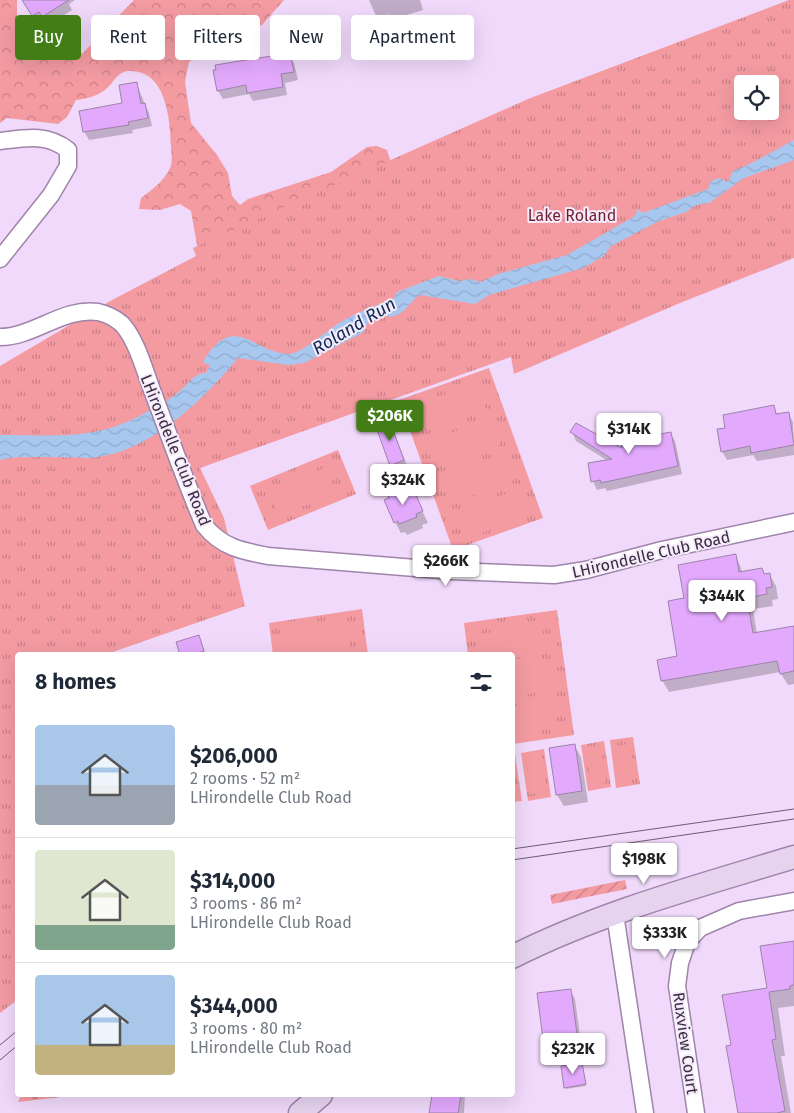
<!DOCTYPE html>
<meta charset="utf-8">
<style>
:root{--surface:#fff;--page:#f6f6f7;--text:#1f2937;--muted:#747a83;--line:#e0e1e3;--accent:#437d16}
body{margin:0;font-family:"Fira Sans",sans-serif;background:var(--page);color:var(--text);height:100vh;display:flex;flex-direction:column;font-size:19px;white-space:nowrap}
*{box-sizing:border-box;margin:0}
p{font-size:16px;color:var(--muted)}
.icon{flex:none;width:28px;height:28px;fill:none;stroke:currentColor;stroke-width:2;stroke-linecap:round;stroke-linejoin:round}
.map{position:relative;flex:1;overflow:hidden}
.side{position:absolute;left:15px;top:652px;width:500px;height:445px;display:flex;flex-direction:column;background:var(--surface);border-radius:5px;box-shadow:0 5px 20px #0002}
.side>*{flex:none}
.banner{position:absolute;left:15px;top:15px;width:500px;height:45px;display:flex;gap:10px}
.controls{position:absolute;left:734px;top:75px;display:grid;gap:10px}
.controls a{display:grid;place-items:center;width:45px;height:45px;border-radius:5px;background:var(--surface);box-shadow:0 5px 20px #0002;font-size:25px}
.price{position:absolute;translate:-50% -42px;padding:0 11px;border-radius:5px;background:#fff;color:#222;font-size:16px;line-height:32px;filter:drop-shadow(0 1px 2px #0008)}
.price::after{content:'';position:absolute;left:50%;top:30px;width:15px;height:11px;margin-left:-8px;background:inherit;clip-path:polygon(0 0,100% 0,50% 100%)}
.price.current{background:var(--accent);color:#fff}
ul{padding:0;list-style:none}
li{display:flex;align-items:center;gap:15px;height:125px;padding:0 20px}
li+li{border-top:1px solid var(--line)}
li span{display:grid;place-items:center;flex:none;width:140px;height:100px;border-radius:5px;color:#555}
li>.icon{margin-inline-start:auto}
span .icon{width:60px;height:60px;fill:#fffc;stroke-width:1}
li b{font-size:21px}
h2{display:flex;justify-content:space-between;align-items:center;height:60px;padding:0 20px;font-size:21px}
.chip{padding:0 18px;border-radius:5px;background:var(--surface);box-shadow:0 5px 20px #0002;font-size:18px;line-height:45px}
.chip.current{background:var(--accent);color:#fff}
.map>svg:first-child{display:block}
.forest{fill:url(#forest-crowns)}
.cemetery{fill:url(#cemetery-stones)}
.park{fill:url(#park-tufts);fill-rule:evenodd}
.garden{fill:url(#garden-furrows)}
.pitch{fill:#f49ba2}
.water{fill:url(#water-waves)}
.shadow{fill:#0003}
.building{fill:#e3a9fd;stroke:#9d83a9}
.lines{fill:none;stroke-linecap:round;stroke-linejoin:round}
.minor-casing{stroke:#9f84ab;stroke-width:19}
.secondary-casing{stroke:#9f84ab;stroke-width:25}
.minor{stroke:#fff;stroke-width:16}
.secondary{stroke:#e6d4ee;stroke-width:22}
.tram{stroke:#6b5d71;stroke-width:1}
.labels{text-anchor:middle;stroke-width:4;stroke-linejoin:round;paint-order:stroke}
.park-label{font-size:16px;fill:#711e2c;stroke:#f6ebfc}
.street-label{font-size:16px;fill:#392e3e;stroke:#f6ebfc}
.water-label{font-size:18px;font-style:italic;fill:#0d2c52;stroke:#f6ebfc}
</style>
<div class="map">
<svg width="794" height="1113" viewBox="0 0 794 1113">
<defs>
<pattern id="forest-crowns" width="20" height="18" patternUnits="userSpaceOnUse" patternTransform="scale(1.25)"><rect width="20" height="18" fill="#f49ba2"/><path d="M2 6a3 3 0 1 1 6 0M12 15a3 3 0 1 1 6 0" fill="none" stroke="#c77f85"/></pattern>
<pattern id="cemetery-stones" width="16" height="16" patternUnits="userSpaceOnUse" patternTransform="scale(1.25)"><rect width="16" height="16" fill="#f49ba2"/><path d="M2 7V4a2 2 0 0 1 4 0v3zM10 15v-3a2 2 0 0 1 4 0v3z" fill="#c77f85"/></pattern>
<pattern id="park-tufts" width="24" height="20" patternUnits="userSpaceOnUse" patternTransform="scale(1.25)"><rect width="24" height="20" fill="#f49ba2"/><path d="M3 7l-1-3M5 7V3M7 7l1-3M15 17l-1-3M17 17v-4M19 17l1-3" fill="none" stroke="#c77f85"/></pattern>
<pattern id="garden-furrows" width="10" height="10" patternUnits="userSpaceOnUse" patternTransform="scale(1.25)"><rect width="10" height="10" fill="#f49ba2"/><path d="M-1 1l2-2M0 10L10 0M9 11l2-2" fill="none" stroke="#c77f85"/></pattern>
<pattern id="water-waves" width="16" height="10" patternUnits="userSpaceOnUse" patternTransform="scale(1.25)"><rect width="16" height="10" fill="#a8c7ef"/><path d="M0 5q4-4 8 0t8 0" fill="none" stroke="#91abce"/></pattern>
</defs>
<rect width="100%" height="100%" fill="#f0d9fa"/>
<path class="forest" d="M 0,0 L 17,0 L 17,36 L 63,56 L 83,53 L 134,0 L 284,0 L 262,25 L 252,30 L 232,32 L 222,37 L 189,62 L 185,82 L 191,123 L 217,155 L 228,173 L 232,196 L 240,205 L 248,199 L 331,172 L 367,147 L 377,146 L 387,150 L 391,163 L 200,262 L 191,211 L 180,204 L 160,210 L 139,209 L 141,198 C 153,189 164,181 170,168 C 173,162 171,152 171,145 C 170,118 166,69 128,71 C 117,72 113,84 105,90 C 97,96 86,99 76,100 L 67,117 L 58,124 L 7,118 L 0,123 Z"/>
<path class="cemetery" d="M 21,1095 L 78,1095 L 18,1102 Z"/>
<path class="park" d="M 789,0 L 794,0 L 794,258 L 680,303 L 514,374 L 511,357 L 200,468 L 224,518 L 245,606 L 104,655 L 18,655 L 17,1000 L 0,1013 L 0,366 L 112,300 L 196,256 L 193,248 L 528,99 ZM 742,84 L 770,84 L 770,111 L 742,111 Z
M 489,368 L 543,518 L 453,550 L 399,400 Z
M 338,450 L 356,494 L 268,530 L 250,486 Z
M 362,609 L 368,655 L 273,655 L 269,623 Z
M 557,610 L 574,735 L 513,744 L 512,655 L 468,655 L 464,623 Z
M 633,737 L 640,784 L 616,788 L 610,740 Z
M 604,741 L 611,787 L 588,791 L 581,745 Z
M 544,749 L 551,797 L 528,801 L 521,753 Z
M 512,754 L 515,754 L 522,801 L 513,802 Z"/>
<path class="garden" d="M 625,880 L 627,889 L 552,904 L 550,895 Z"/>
<path class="pitch" d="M 477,382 L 486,409 L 429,430 L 419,404 Z
M 490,418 L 500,445 L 442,466 L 432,440 Z
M 503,454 L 513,481 L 455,502 L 445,475 Z
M 326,467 L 337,493 L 279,516 L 269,490 Z
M 516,490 L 526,516 L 468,538 L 459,511 Z
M 346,623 L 350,651 L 319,655 L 288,655 L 285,631 Z
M 542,625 L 546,653 L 513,658 L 512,655 L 484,655 L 481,634 Z
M 548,663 L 551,691 L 513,696 L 513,668 Z
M 553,701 L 557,728 L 513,735 L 513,706 Z
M 630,744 L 635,778 L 619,781 L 614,746 Z
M 601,748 L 606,783 L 591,785 L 586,751 Z
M 542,757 L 547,791 L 531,794 L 526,759 Z"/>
<path class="water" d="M 794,140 L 794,160 L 744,178 L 709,203 L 696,205 L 686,212 L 659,221 L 611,246 L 604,256 L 583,268 L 489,295 L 475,304 L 420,295 C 411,300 408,309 399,314 C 382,323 372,304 364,332 L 304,363 L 289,365 L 238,358 C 203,400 147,456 87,458 C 68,458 14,455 0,460 L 0,435 C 54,435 96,441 145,413 C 157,407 173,398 183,388 C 194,378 192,376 207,372 L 210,365 L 204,363 L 204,360 C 235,310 255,355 290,354 C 302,353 330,328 344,320 C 359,312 377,305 393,299 L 397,292 L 439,276 L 459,281 L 470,279 L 481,282 L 498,274 L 567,255 L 635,216 L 638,209 L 643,213 L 708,189 L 711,181 L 719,178 L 728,182 L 733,171 C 755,163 773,151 794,140 Z"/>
<path class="shadow" d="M 23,0 L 75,0 L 69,4 L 72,10 L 48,25 L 45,20 L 38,24 Z
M 369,0 L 420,0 L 423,10 L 391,20 L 388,14 L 377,18 Z
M 289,55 L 294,63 L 298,80 L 285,83 L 287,95 L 253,101 L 249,94 L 223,99 L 218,91 Z
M 136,83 L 149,113 L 152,126 L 132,130 L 133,133 L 89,140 L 84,131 L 124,104 Z
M 773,407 L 778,415 L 788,413 L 793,422 L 794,455 L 757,461 L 753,455 L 727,460 L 722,451 L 726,429 Z
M 389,421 L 409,470 L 396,475 L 376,425 Z
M 572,432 L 624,451 L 638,440 L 670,433 L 675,441 L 682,474 L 607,491 L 605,488 L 597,490 L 593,481 L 608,461 L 576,441 Z
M 412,490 L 428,523 L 422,525 L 423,528 L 407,535 L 405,532 L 401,533 L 395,522 Z
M 736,556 L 743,573 L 762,570 L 765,575 L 769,574 L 776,586 L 778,599 L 772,600 L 773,606 L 753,609 L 757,634 L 794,627 L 794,684 L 788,685 L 780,672 L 669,692 L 662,680 L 678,657 L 686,599 Z
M 199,636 L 206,655 L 181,655 Z
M 574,745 L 581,757 L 588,802 L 564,806 L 557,795 Z
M 794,943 L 794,1006 L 778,1008 L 785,1056 L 781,1056 L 791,1113 L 740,1113 L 728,1047 L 732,1046 Z
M 570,990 L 575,999 L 581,1043 L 549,1047 L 544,1038 Z
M 582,1064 L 586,1086 L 566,1089 L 565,1087 Z
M 434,1095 L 465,1095 L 464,1113 L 430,1113 Z"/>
<path class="building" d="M 22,0 L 69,0 L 42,17 L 39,12 L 32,16 Z
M 290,53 L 294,72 L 281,74 L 283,87 L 247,93 L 246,85 L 217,91 L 213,70 L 216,70 L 215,65 Z
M 137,82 L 141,104 L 145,103 L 148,118 L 128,122 L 129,125 L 83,132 L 79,111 L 122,103 L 119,85 Z
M 774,405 L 776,414 L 789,412 L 794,445 L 751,453 L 750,446 L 721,452 L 717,429 L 725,428 L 723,415 Z
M 389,419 L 404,460 L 390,466 L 375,424 Z
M 576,423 L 622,448 L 619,435 L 635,432 L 639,438 L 671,432 L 678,466 L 601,483 L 600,480 L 591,482 L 588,463 L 612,459 L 570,432 Z
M 407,488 L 408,490 L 413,488 L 423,511 L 416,514 L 417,517 L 399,524 L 398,521 L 394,523 L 384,500 L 389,498 L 387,495 Z
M 736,554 L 739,572 L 762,568 L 764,574 L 770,573 L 772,587 L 766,588 L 767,594 L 747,598 L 753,633 L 794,626 L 794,671 L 780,674 L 777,661 L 661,681 L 657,660 L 677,656 L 668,601 L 684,598 L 678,565 Z
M 199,635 L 204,651 L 191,655 L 180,655 L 176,642 Z
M 575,744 L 582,791 L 556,795 L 549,748 Z
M 794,941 L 794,985 L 790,986 L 790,989 L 769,992 L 776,1039 L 772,1040 L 785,1111 L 777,1113 L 738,1113 L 726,1046 L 731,1045 L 722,995 L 767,988 L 760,946 Z
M 571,989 L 577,1034 L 543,1039 L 537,993 Z
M 582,1063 L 586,1084 L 564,1088 L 561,1066 Z
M 432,1095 L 461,1095 L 458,1113 L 429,1113 Z"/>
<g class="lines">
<defs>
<path id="minor" d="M 0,141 C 25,138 47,133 68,150 L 68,166 L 51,195 L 0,259
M 0,337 C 34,337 63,307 98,312 C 107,314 115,318 122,324 C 137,341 144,369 152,390 C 169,435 185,481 204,525 C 221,547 242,551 268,556 L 452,571 L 554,575 L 586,570 L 662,550 L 794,522
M 615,914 L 645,1113
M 696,1113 L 677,986 L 680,963 L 687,942 L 700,928 L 739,911 L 794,901"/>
<path id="secondary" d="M 512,957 C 601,912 699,886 794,857
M 300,1113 L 321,1095"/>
</defs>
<use href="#minor" class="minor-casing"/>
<use href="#secondary" class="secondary-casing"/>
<use href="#minor" class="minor"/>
<use href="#secondary" class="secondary"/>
<path class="tram" d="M 512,849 L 794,809
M 512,860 L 794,819
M 0,1045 L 18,1030
M 0,1060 L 18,1045"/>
</g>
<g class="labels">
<g class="park-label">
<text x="572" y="221">Lake Roland</text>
</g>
<g class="street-label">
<text transform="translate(176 450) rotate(68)" y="6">LHirondelle Club Road</text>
<text transform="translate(651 554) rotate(-13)" y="6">LHirondelle Club Road</text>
<text transform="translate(686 1043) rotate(82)" y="6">Ruxview Court</text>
</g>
<g class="water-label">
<text transform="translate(354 326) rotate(-31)" y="6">Roland Run</text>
</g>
</g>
</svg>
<div class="controls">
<a><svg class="icon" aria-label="locate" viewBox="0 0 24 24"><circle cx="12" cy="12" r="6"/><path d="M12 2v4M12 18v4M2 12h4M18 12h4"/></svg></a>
</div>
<b class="price current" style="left:390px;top:442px">$206K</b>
<b class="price" style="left:629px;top:455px">$314K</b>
<b class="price" style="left:403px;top:506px">$324K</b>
<b class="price" style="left:446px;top:587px">$266K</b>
<b class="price" style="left:722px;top:622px">$344K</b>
<b class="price" style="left:644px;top:885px">$198K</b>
<b class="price" style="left:665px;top:959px">$333K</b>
<b class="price" style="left:573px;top:1075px">$232K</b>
<div class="banner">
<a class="chip current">Buy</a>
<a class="chip">Rent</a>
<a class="chip">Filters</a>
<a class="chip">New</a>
<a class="chip">Apartment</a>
</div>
<section class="side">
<h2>8 homes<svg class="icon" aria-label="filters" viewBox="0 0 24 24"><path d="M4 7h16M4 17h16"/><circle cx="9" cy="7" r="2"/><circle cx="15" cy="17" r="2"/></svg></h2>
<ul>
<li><span style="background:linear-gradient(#a9c7e8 60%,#9aa5b1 0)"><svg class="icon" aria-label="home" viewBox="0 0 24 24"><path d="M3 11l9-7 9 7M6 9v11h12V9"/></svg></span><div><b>$206,000</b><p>2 rooms · 52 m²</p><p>LHirondelle Club Road</p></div></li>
<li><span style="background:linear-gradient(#dfe7d0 75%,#7fa58c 0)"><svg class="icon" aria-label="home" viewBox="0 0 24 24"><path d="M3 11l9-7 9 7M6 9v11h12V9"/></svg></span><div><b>$314,000</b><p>3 rooms · 86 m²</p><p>LHirondelle Club Road</p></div></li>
<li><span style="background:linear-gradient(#a9c7e8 70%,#c2b280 0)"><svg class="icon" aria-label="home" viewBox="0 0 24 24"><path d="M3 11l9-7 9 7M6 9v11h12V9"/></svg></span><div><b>$344,000</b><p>3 rooms · 80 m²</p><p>LHirondelle Club Road</p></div></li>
</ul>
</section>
</div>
